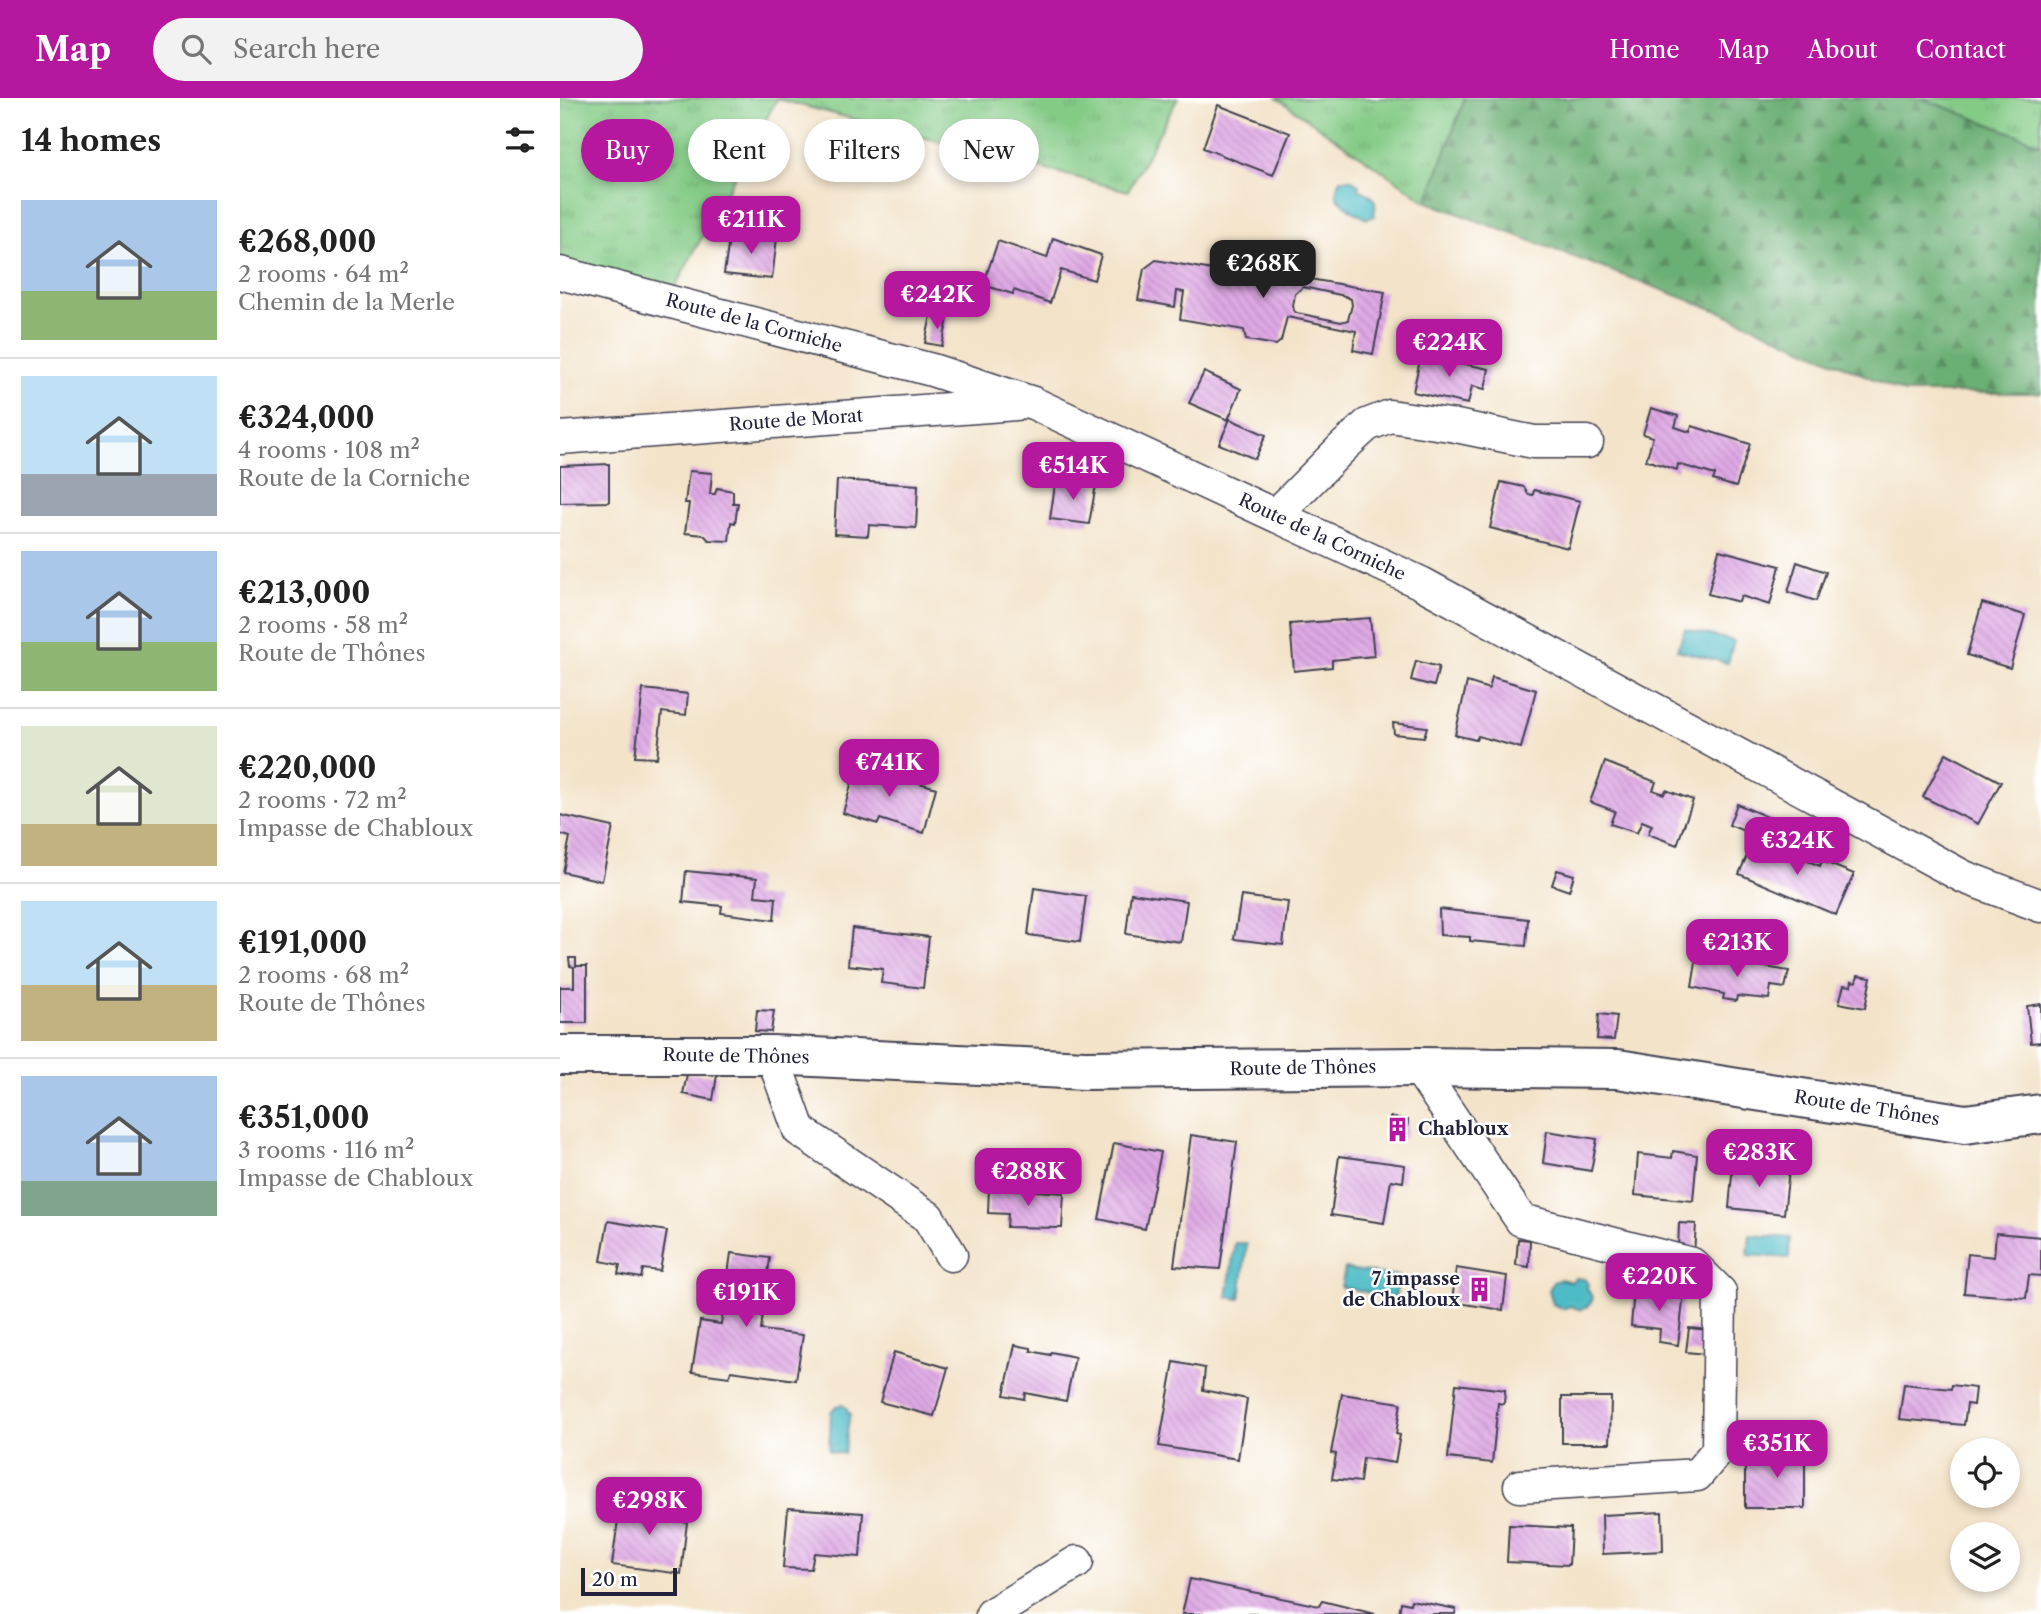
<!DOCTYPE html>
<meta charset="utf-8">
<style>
:root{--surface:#fff;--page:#f2f2f2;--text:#222;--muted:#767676;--line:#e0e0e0;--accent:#b5179e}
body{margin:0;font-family:"Libre Caslon Text",serif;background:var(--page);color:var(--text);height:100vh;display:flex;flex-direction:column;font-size:26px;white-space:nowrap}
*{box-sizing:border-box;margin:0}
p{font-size:23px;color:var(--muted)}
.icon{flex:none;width:38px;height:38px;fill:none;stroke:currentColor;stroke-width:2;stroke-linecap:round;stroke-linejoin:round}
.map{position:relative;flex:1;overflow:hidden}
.drawer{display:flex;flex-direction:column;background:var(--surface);width:560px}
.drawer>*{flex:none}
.banner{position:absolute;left:21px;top:21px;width:665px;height:63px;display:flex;gap:14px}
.buttons{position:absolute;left:1390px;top:1340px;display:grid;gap:14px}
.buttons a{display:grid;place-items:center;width:70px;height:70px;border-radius:50%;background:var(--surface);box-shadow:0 4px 10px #0003;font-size:35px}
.scale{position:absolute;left:21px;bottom:18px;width:96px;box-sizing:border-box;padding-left:7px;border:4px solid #22223b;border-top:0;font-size:19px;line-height:24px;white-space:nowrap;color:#22223b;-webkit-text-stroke:5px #fff;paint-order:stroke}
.price{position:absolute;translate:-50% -60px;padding:0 16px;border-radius:14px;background:var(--accent);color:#fff;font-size:23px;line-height:46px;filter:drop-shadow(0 2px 4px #0008)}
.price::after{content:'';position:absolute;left:50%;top:42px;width:21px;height:16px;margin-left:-10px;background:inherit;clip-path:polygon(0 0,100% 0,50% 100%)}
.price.current{background:#222;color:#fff}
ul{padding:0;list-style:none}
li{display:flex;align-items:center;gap:21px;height:175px;padding:0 21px}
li+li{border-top:2px solid var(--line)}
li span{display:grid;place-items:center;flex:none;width:196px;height:140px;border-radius:0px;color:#555}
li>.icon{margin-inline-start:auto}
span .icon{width:84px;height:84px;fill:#fffc;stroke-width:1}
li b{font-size:30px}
h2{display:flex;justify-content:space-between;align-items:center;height:84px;padding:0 21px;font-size:30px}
.tag{padding:0 24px;border-radius:32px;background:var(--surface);box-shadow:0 4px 10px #0003;font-size:24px;line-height:63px}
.tag.current{background:var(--accent);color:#fff}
header{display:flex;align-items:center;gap:42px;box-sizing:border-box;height:98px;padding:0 35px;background:var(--accent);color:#fff}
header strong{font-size:33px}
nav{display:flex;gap:38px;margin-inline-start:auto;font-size:24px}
.search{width:490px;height:63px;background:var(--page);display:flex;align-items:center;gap:18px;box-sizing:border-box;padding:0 24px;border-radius:38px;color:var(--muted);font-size:26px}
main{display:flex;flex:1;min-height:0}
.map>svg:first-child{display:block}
.grass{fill:url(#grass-tufts);stroke:#537660;stroke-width:2}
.forest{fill:url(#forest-firs);stroke:#466857;stroke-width:2}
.water{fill:#4dbbc6;stroke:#386e80;stroke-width:2}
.building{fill:url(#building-back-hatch);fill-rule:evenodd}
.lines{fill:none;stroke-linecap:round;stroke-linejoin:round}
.minor-casing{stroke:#413f50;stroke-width:35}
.secondary-casing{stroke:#413f50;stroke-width:42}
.minor{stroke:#fff;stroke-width:32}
.secondary{stroke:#fff;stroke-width:38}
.labels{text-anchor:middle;stroke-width:5;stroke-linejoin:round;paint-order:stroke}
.street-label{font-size:18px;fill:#22223b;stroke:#fff}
.poi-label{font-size:18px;font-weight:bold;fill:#22223b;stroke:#fff;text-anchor:start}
</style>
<header>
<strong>Map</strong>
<div class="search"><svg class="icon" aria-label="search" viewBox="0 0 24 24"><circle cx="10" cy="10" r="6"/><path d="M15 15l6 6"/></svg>Search here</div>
<nav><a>Home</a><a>Map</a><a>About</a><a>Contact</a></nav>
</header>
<main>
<section class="drawer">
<h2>14 homes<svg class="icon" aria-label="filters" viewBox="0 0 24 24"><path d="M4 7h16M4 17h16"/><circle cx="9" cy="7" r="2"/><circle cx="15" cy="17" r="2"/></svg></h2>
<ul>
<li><span style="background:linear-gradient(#a9c7e8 65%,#8fb573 0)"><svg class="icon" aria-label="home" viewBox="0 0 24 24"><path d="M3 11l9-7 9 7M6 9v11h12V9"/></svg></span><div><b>€268,000</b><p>2 rooms · 64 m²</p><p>Chemin de la Merle</p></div></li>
<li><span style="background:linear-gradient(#bfe0f5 70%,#9aa5b1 0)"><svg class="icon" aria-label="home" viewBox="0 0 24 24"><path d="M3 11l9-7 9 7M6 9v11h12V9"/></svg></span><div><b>€324,000</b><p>4 rooms · 108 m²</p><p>Route de la Corniche</p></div></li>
<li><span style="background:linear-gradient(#a9c7e8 65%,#8fb573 0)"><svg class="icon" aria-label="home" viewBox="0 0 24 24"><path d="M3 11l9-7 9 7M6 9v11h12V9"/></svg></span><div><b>€213,000</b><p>2 rooms · 58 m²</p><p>Route de Thônes</p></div></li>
<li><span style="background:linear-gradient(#dfe7d0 70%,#c2b280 0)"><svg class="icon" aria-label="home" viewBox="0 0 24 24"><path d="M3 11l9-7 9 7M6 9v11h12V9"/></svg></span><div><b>€220,000</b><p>2 rooms · 72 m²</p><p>Impasse de Chabloux</p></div></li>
<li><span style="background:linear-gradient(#bfe0f5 60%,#c2b280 0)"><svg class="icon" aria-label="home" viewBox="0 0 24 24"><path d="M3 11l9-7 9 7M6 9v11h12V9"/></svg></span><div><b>€191,000</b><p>2 rooms · 68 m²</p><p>Route de Thônes</p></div></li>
<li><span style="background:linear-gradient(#a9c7e8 75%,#7fa58c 0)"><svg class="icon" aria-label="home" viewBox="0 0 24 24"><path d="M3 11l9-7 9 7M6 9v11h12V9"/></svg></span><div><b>€351,000</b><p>3 rooms · 116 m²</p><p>Impasse de Chabloux</p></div></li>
</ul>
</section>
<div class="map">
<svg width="1481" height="1516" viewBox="0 0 1481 1516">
<defs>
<pattern id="grass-tufts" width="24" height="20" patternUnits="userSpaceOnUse" patternTransform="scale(1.75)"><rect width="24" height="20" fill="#84cb86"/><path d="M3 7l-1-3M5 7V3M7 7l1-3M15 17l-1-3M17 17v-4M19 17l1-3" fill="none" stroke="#72ae75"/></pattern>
<pattern id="forest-firs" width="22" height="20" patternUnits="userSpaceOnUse" patternTransform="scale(1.75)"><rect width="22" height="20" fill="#6baf73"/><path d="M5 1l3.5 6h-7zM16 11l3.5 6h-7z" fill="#588e60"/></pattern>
<pattern id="building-back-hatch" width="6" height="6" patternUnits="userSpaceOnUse" patternTransform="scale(1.75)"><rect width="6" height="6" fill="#dea8e4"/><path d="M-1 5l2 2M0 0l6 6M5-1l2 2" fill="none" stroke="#be90c4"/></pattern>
</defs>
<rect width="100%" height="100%" fill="#fff"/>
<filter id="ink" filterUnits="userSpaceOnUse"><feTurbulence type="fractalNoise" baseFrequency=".0143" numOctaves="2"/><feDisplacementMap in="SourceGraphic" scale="14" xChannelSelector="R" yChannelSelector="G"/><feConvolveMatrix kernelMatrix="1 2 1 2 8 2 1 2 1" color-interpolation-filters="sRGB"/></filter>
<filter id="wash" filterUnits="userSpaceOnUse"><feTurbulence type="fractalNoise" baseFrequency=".00686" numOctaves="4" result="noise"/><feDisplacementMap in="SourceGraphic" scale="28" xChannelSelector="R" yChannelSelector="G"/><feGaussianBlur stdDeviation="1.57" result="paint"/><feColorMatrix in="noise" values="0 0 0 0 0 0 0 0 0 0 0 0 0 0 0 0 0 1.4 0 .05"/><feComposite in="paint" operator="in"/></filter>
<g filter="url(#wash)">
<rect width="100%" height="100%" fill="#f3e3c9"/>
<path class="grass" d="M 0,0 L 618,0 L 568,93 L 217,1 L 109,200 L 0,187 Z
M 717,0 L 905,0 L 867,104 Z
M 1361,0 L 1481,0 L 1481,46 L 1368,3 Z"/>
<path class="forest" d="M 905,0 L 1361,0 L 1481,46 L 1481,295 L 1345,295 L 1161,214 L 867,104 Z"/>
<path class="water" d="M 781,81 L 791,81 L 799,87 L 799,91 C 814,99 818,100 814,118 L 807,121 L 791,112 L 777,99 L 777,90 Z
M 1125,531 L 1174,543 L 1168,565 L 1117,552 Z
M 1190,1137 L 1230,1140 L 1229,1160 L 1188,1157 Z
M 675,1145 L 687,1145 L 680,1201 L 667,1199 Z
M 785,1171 L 839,1178 L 835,1200 L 781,1189 Z
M 1015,1180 L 1024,1181 L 1028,1185 L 1027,1190 L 1033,1201 L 1028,1208 L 1021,1212 L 1010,1208 L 1003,1211 L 993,1206 L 989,1192 L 993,1184 L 1001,1181 L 1012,1184 Z
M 282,1307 L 287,1310 L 287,1315 L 290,1315 L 284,1356 L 269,1353 L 271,1314 L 276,1308 Z"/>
<g id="blocks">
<path class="building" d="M 658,7 L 730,35 L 713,77 L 643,50 Z
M 311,44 L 345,49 L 341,82 L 307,78 Z
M 170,134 L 217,140 L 212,181 L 164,176 Z
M 493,140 L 541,157 L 534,182 L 501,172 L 490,205 L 454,192 L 453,196 L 423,187 L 438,143 L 487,160 Z
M 666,158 L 709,166 L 706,181 L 714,182 L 715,175 L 825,194 L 813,256 L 793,252 L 796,233 L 727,219 L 721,243 L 716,247 L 686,242 L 684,232 L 620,221 L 624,194 L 617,193 L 615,209 L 578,202 L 584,171 L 596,162 L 664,174 ZM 743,189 L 785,198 L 791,201 L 792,207 L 788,222 L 781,224 L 737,215 L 734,213 L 733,208 L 735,196 Z
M 371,218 L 388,221 L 382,248 L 365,245 Z
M 861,257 L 929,271 L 925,291 L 912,288 L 908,306 L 853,294 Z
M 644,274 L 681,291 L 668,322 L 629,305 Z
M 1091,310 L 1118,318 L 1115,329 L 1130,334 L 1132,328 L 1190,346 L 1176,389 L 1153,382 L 1155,377 L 1118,366 L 1117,372 L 1086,362 L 1093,339 L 1083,336 Z
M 670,321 L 706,337 L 695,361 L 659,346 Z
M 49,366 L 49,404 L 0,405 L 0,368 Z
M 129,373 L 152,375 L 150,396 L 155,396 L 157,390 L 173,393 L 173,405 L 178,405 L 175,425 L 171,424 L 169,443 L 149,442 L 144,437 L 125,435 L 129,405 L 125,405 Z
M 496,381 L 536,387 L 529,426 L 490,421 Z
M 277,382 L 358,387 L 356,430 L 309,427 L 308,438 L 274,436 Z
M 941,384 L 964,389 L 968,396 L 973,397 L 974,392 L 1020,403 L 1008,450 L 930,430 Z
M 1159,452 L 1220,468 L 1210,507 L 1181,498 L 1179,504 L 1148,496 Z
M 1237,464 L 1266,474 L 1256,503 L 1228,494 Z
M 1422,505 L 1465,517 L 1450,570 L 1407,557 Z
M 810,520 L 814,558 L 772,562 L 772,569 L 734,573 L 730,526 Z
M 856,563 L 879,569 L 874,588 L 851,582 Z
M 932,579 L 976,592 L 961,650 L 918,638 L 916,642 L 895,637 L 907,584 L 929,591 Z
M 83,591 L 128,596 L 126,617 L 102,614 L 97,660 L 75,659 Z
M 833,625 L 867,629 L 864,639 L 834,636 Z
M 1386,655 L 1441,684 L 1418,726 L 1363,699 Z
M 1045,664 L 1096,684 L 1093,692 L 1104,696 L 1106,692 L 1133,702 L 1117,747 L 1088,736 L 1092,727 L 1082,723 L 1077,735 L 1050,726 L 1055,713 L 1030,704 Z
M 297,666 L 376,690 L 364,735 L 320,721 L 318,726 L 283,715 Z
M 1177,706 L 1217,723 L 1209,743 L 1169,727 Z
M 0,717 L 53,729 L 42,783 L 3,774 L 10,739 L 0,736 Z
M 1194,741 L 1260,768 L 1262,763 L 1294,776 L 1276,817 L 1179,776 Z
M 997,772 L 1014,777 L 1009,793 L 992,787 Z
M 126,773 L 197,780 L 195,798 L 216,800 L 214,822 L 161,815 L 162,808 L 123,804 Z
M 474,790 L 526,798 L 520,844 L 468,837 Z
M 571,795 L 627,803 L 621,844 L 566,836 Z
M 681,798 L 728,804 L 723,847 L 674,841 Z
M 879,811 L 968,821 L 966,848 L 910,843 L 910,839 L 880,837 Z
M 292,830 L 369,839 L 363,890 L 321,885 L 323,871 L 288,867 Z
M 1137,858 L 1229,873 L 1225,890 L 1211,888 L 1209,901 L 1177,898 L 1176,903 L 1163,901 L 1164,896 L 1132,889 Z
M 9,860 L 16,860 L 16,868 L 27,868 L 27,925 L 0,925 L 0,889 L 14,889 L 14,869 L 10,868 Z
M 1298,877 L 1311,879 L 1305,910 L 1279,905 L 1284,887 L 1291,888 L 1292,883 L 1296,884 Z
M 1481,906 L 1481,944 L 1471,945 L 1467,908 Z
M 197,912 L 214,913 L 211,934 L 195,933 Z
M 1039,916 L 1057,918 L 1054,942 L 1037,941 Z
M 127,976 L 157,977 L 153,1002 L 123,996 Z
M 830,1019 L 848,1022 L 846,1040 L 841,1040 L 841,1043 L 828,1040 Z
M 987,1033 L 1037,1041 L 1031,1073 L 983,1065 Z
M 631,1037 L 677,1044 L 660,1171 L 614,1168 Z
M 554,1045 L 601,1054 L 585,1131 L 539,1121 Z
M 1113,1053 L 1137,1057 L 1133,1103 L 1075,1097 L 1078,1056 L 1112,1060 Z
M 779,1058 L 845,1067 L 843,1084 L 831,1082 L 824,1125 L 771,1117 Z
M 1173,1065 L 1229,1072 L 1224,1116 L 1169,1110 Z
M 429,1090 L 504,1095 L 502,1130 L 447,1129 L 448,1116 L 428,1115 Z
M 48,1123 L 107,1133 L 100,1173 L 83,1171 L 81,1180 L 58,1176 L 60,1167 L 41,1163 Z
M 1119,1125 L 1136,1126 L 1134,1156 L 1118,1152 Z
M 1436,1135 L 1481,1139 L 1481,1178 L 1469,1177 L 1466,1200 L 1404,1195 L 1408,1156 L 1434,1159 Z
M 958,1141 L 970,1142 L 969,1169 L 956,1167 Z
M 171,1155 L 210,1160 L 201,1232 L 243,1237 L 236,1282 L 171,1273 L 169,1279 L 132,1274 L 140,1223 L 161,1226 Z
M 896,1170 L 947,1178 L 943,1212 L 892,1204 Z
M 1074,1190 L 1124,1195 L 1118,1247 L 1099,1244 L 1100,1231 L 1071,1228 Z
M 1129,1230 L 1148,1232 L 1146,1256 L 1126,1254 Z
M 455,1247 L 471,1250 L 471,1253 L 490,1257 L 491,1254 L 515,1259 L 506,1303 L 465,1295 L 464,1301 L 444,1297 Z
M 334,1254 L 388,1270 L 374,1318 L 320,1304 Z
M 614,1264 L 645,1270 L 643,1292 L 687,1301 L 678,1361 L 599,1348 Z
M 896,1286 L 945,1292 L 944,1306 L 938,1305 L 932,1365 L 888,1360 Z
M 1344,1286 L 1391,1291 L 1392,1287 L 1415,1290 L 1413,1307 L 1407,1306 L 1404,1327 L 1339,1321 Z
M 782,1296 L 841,1305 L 836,1336 L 840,1337 L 835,1365 L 803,1360 L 800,1384 L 772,1381 L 776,1356 L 771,1355 Z
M 1002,1299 L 1051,1299 L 1050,1345 L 1002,1345 Z
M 1215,1347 L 1245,1347 L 1245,1410 L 1185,1410 L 1185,1364 L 1215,1365 Z
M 61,1399 L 115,1405 L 113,1423 L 127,1424 L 121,1476 L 52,1467 Z
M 228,1410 L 303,1415 L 300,1459 L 254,1455 L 251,1471 L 223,1470 Z
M 1102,1414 L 1103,1453 L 1043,1456 L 1042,1417 Z
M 949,1427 L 1011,1430 L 1009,1467 L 947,1464 Z
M 630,1481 L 759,1508 L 762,1503 L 815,1516 L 622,1516 Z
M 851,1502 L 896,1511 L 895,1516 L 839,1516 L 841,1504 L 850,1506 Z"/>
</g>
</g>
<g filter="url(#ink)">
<use href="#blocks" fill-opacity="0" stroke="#413f50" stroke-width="2"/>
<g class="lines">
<defs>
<path id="minor" d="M 0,175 L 372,272 L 473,305 L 861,485 L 1404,779 L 1481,808
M 0,340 L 456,306
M 716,417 L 781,351 L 807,327 L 830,318 L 896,328 L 974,344 L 1027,344
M 212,957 L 239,1032 L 368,1119 L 391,1157
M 858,969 L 961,1122 L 1132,1166 L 1160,1194 L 1158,1352 L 1137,1377 L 960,1388
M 432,1516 L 517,1464"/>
<path id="secondary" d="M 0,957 L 212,957 L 525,972 L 858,969 L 1058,971 L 1405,1026 L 1481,1016"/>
</defs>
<use href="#minor" class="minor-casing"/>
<use href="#secondary" class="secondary-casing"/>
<use href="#minor" class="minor"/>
<use href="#secondary" class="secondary"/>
</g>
</g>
<defs>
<symbol id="building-bare" viewBox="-9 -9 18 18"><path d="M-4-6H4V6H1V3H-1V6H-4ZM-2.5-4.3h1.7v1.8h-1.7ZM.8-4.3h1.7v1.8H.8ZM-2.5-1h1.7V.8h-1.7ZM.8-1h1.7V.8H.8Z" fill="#b5179e" stroke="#fff" stroke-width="2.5" paint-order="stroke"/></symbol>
</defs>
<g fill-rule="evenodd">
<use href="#building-bare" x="820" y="1014" width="35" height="35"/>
<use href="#building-bare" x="902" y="1174" width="35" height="35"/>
</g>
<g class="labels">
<g class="street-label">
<text transform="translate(194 225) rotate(15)" y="6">Route de la Corniche</text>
<text transform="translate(236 322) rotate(-4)" y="6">Route de Morat</text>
<text transform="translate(762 439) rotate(25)" y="6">Route de la Corniche</text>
<text transform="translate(176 958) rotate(1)" y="6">Route de Thônes</text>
<text transform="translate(743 970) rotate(-1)" y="6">Route de Thônes</text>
<text transform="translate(1307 1010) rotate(9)" y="6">Route de Thônes</text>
</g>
<g class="poi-label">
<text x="858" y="1037">Chabloux</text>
<text x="900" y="1187" text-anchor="end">7 impasse<tspan x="900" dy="21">de Chabloux</tspan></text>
</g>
</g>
</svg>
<div class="buttons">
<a><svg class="icon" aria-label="locate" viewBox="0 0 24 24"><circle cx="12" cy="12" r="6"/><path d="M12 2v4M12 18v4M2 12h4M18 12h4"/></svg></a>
<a><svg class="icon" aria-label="layers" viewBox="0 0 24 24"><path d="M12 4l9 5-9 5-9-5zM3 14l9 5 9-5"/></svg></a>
</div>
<div class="scale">20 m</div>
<b class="price" style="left:191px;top:158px">€211K</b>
<b class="price current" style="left:703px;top:202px">€268K</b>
<b class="price" style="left:377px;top:233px">€242K</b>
<b class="price" style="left:889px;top:281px">€224K</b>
<b class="price" style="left:513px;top:404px">€514K</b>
<b class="price" style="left:329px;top:701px">€741K</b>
<b class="price" style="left:1237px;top:779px">€324K</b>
<b class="price" style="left:1177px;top:881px">€213K</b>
<b class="price" style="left:1199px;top:1091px">€283K</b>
<b class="price" style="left:468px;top:1110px">€288K</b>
<b class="price" style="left:1099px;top:1215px">€220K</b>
<b class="price" style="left:186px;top:1231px">€191K</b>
<b class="price" style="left:1217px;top:1382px">€351K</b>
<b class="price" style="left:89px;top:1439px">€298K</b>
<div class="banner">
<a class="tag current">Buy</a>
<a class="tag">Rent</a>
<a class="tag">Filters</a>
<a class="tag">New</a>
</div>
</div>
</main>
